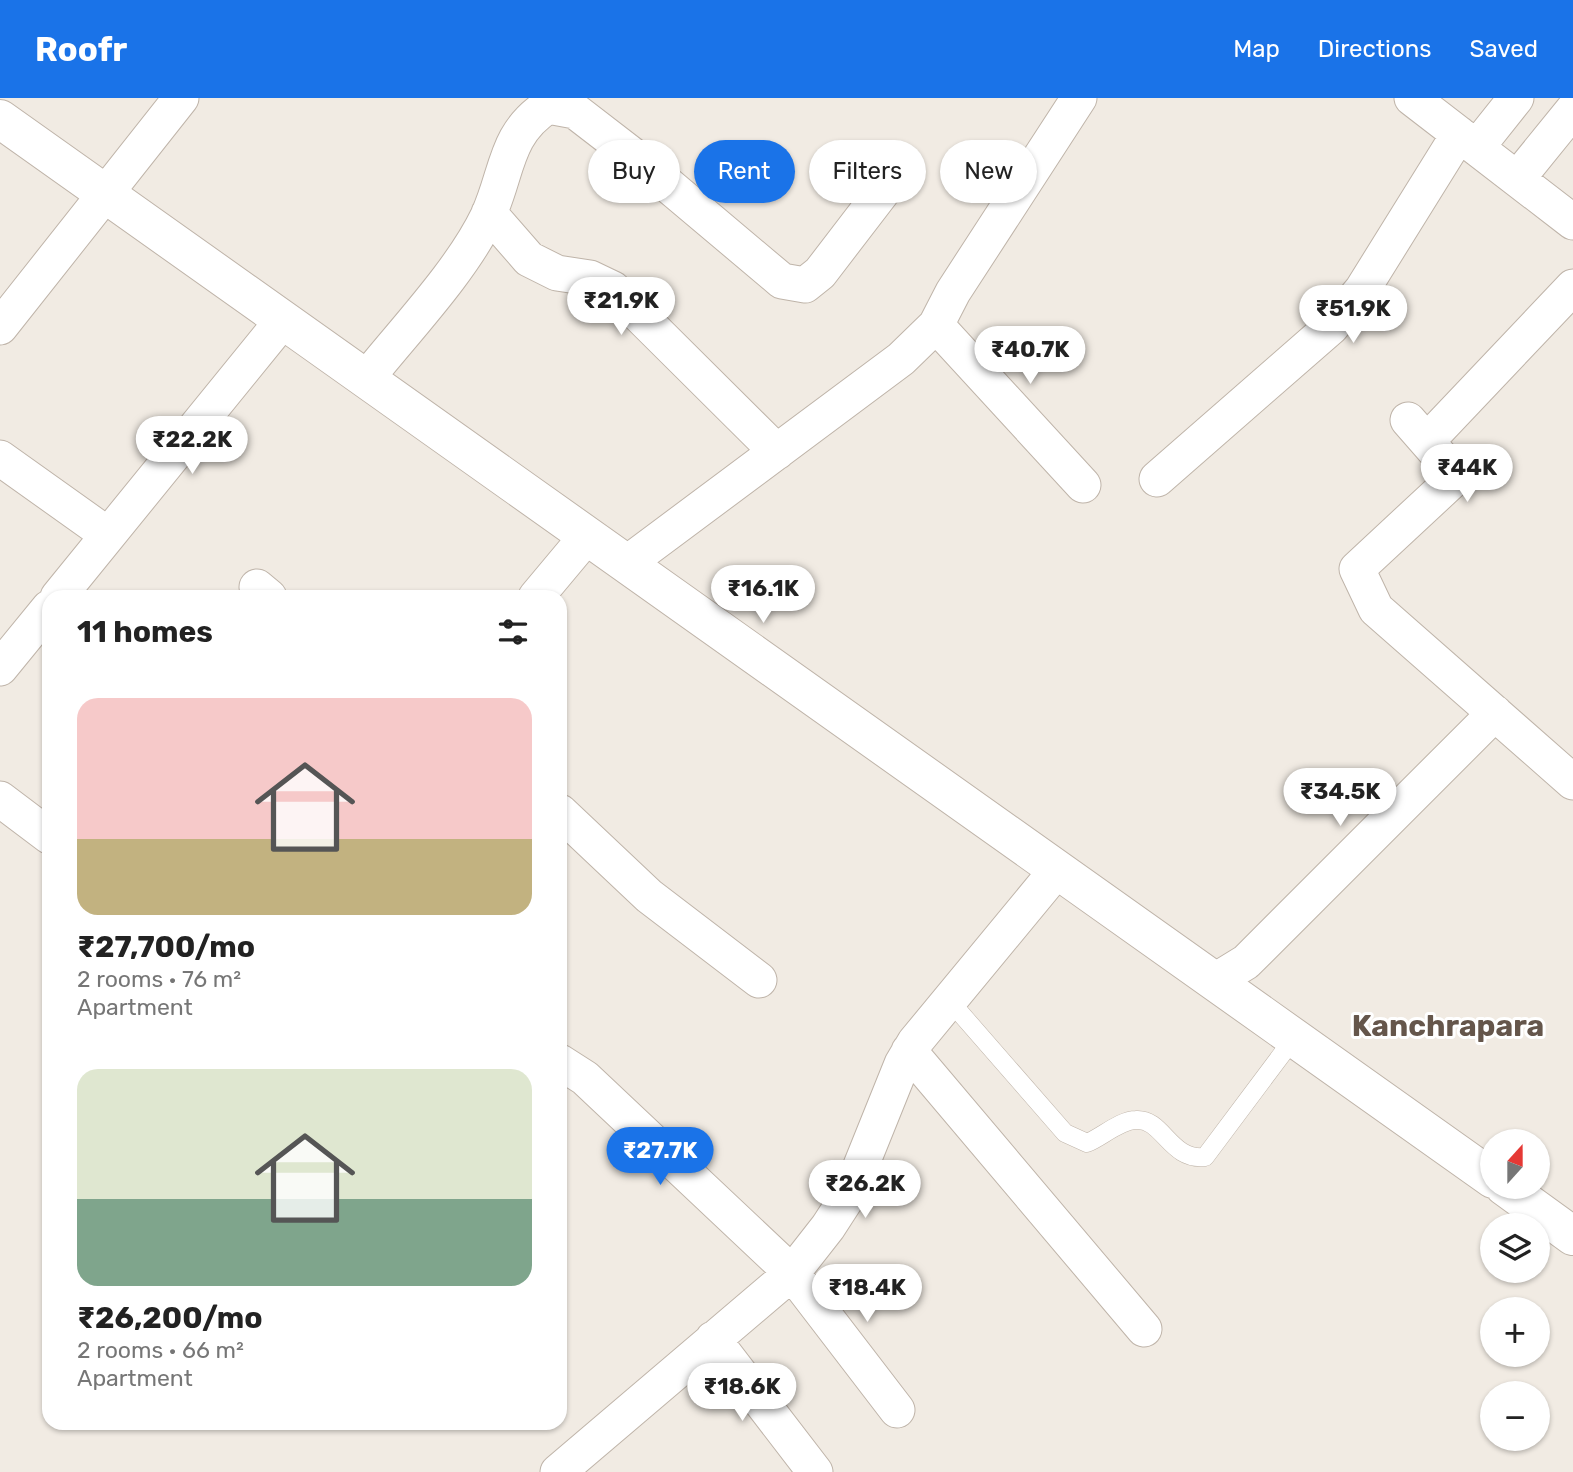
<!DOCTYPE html>
<meta charset="utf-8">
<style>
:root{--surface:#fff;--page:#f2f2f2;--text:#222;--muted:#767676;--accent:#1a73e8}
body{margin:0;font-family:Rubik,sans-serif;background:var(--page);color:var(--text);height:100vh;display:flex;flex-direction:column;font-size:26px;white-space:nowrap}
*{box-sizing:border-box;margin:0}
p{font-size:23px;color:var(--muted)}
.icon{flex:none;width:38px;height:38px;fill:none;stroke:currentColor;stroke-width:2;stroke-linecap:round;stroke-linejoin:round}
.map{position:relative;flex:1;overflow:hidden}
.panel{position:absolute;left:42px;top:492px;width:525px;height:840px;display:flex;flex-direction:column;background:var(--surface);border-radius:21px;box-shadow:0 2px 5px #0004}
.panel>*{flex:none}
.banner{position:absolute;left:588px;top:42px;width:665px;height:63px;display:flex;gap:14px}
.needle{width:46px;rotate:21deg}
.tools{position:absolute;left:1480px;top:1031px;display:grid;gap:14px}
.tools a{display:grid;place-items:center;width:70px;height:70px;border-radius:50%;background:var(--surface);box-shadow:0 2px 5px #0004;font-size:35px}
.price{position:absolute;translate:-50% -60px;padding:0 16px;border-radius:24px;background:#fff;color:#222;font-size:23px;line-height:46px;filter:drop-shadow(0 2px 4px #0008)}
.price::after{content:'';position:absolute;left:50%;top:42px;width:21px;height:16px;margin-left:-10px;background:inherit;clip-path:polygon(0 0,100% 0,50% 100%)}
.price.on{background:var(--accent);color:#fff}
ul{padding:0;list-style:none}
li{display:grid;align-content:center;gap:14px;height:371px;padding:0 35px}
li span{display:grid;place-items:center;height:217px;border-radius:21px;color:#555}
li>.icon{margin-inline-start:auto}
span .icon{width:126px;height:126px;fill:#fffc;stroke-width:1}
li b{font-size:30px}
h2{display:flex;justify-content:space-between;align-items:center;height:84px;padding:0 35px;font-size:30px}
.chip{padding:0 24px;border-radius:32px;background:var(--surface);box-shadow:0 2px 5px #0004;font-size:24px;line-height:63px}
.chip.on{background:var(--accent);color:#fff}
header{display:flex;align-items:center;gap:42px;box-sizing:border-box;height:98px;padding:0 35px;background:var(--accent);color:#fff}
header strong{font-size:33px}
nav{display:flex;gap:38px;margin-inline-start:auto;font-size:24px}
.map>svg:first-child{display:block}
.lines{fill:none;stroke-linecap:round;stroke-linejoin:round}
.service-casing{stroke:#bfb4a9;stroke-width:19}
.minor-casing{stroke:#bfb4a9;stroke-width:37}
.tertiary-casing{stroke:#bfb4a9;stroke-width:40}
.service{stroke:#fff;stroke-width:18}
.minor{stroke:#fff;stroke-width:35}
.tertiary{stroke:#fff;stroke-width:38}
.labels{text-anchor:middle;stroke-width:6;stroke-linejoin:round;paint-order:stroke}
.district-label{font-size:30px;font-weight:bold;fill:#65564b;stroke:#fff}
</style>
<header>
<strong>Roofr</strong>
<nav><a>Map</a><a>Directions</a><a>Saved</a></nav>
</header>
<div class="map">
<svg width="1573" height="1374" viewBox="0 0 1573 1374">
<rect width="100%" height="100%" fill="#f1ebe3"/>
<g class="lines">
<defs>
<path id="service" d="M 949,902 L 1065,1035 L 1087,1045 C 1102,1039 1120,1022 1136,1022 C 1163,1020 1170,1063 1205,1059 L 1294,940"/>
<path id="minor" d="M 1412,0 L 1573,124
M 1477,49 L 1516,0
M 1517,81 L 1573,12
M 489,115 L 529,161 L 557,175 L 590,180 L 613,191 L 777,354
M 936,227 L 1083,387
M 0,229 L 181,0
M 366,281 C 405,232 461,174 488,118 C 508,75 504,36 548,8 L 575,13 L 636,60 L 782,183 L 805,187 L 820,175 L 889,85
M 1408,322 L 1457,378 L 1357,471 L 1376,511 L 1573,684
M 1427,343 L 1573,189
M 0,360 L 108,437
M 1157,381 L 1331,229 L 1362,192 L 1459,36
M 626,466 L 901,261 L 936,227 L 953,194 L 1079,0
M 257,489 L 269,499
M 58,499 L 283,222
M 536,499 L 587,438
M 0,570 L 49,510
M 0,701 L 49,738
M 560,714 L 649,798 L 759,882
M 1215,883 L 1246,864 L 1495,615
M 909,953 L 1144,1231
M 560,964 L 585,980 L 792,1175 L 897,1312
M 713,1241 L 815,1374
M 558,1374 L 792,1175 L 828,1129 L 850,1095 L 902,966 L 915,944 L 1057,772"/>
<path id="tertiary" d="M 0,21 L 1493,1081
M 1504,1088 L 1573,1138"/>
</defs>
<use href="#service" class="service-casing"/>
<use href="#minor" class="minor-casing"/>
<use href="#tertiary" class="tertiary-casing"/>
<use href="#service" class="service"/>
<use href="#minor" class="minor"/>
<use href="#tertiary" class="tertiary"/>
</g>
<g class="labels">
<g class="district-label">
<text x="1448" y="938">Kanchrapara</text>
</g>
</g>
</svg>
<div class="tools">
<a><svg class="needle" viewBox="-14 -14 28 28"><path d="M0-13l5 13h-10z" fill="#e53935"/><path d="M0 13l5-13h-10z" fill="#767676"/></svg></a>
<a><svg class="icon" aria-label="layers" viewBox="0 0 24 24"><path d="M12 4l9 5-9 5-9-5zM3 14l9 5 9-5"/></svg></a>
<a>+</a>
<a>−</a>
</div>
<b class="price" style="left:621px;top:239px">₹21.9K</b>
<b class="price" style="left:1353px;top:247px">₹51.9K</b>
<b class="price" style="left:1030px;top:288px">₹40.7K</b>
<b class="price" style="left:192px;top:378px">₹22.2K</b>
<b class="price" style="left:1467px;top:406px">₹44K</b>
<b class="price" style="left:763px;top:527px">₹16.1K</b>
<b class="price" style="left:1340px;top:730px">₹34.5K</b>
<b class="price on" style="left:660px;top:1089px">₹27.7K</b>
<b class="price" style="left:865px;top:1122px">₹26.2K</b>
<b class="price" style="left:867px;top:1226px">₹18.4K</b>
<b class="price" style="left:742px;top:1325px">₹18.6K</b>
<div class="banner">
<a class="chip">Buy</a>
<a class="chip on">Rent</a>
<a class="chip">Filters</a>
<a class="chip">New</a>
</div>
<section class="panel">
<h2>11 homes<svg class="icon" aria-label="filters" viewBox="0 0 24 24"><path d="M4 7h16M4 17h16"/><circle cx="9" cy="7" r="2"/><circle cx="15" cy="17" r="2"/></svg></h2>
<ul>
<li><span style="background:linear-gradient(#f6c9c9 65%,#c2b280 0)"><svg class="icon" aria-label="home" viewBox="0 0 24 24"><path d="M3 11l9-7 9 7M6 9v11h12V9"/></svg></span><div><b>₹27,700/mo</b><p>2 rooms · 76 m²</p><p>Apartment</p></div></li>
<li><span style="background:linear-gradient(#dfe7d0 60%,#7fa58c 0)"><svg class="icon" aria-label="home" viewBox="0 0 24 24"><path d="M3 11l9-7 9 7M6 9v11h12V9"/></svg></span><div><b>₹26,200/mo</b><p>2 rooms · 66 m²</p><p>Apartment</p></div></li>
</ul>
</section>
</div>
